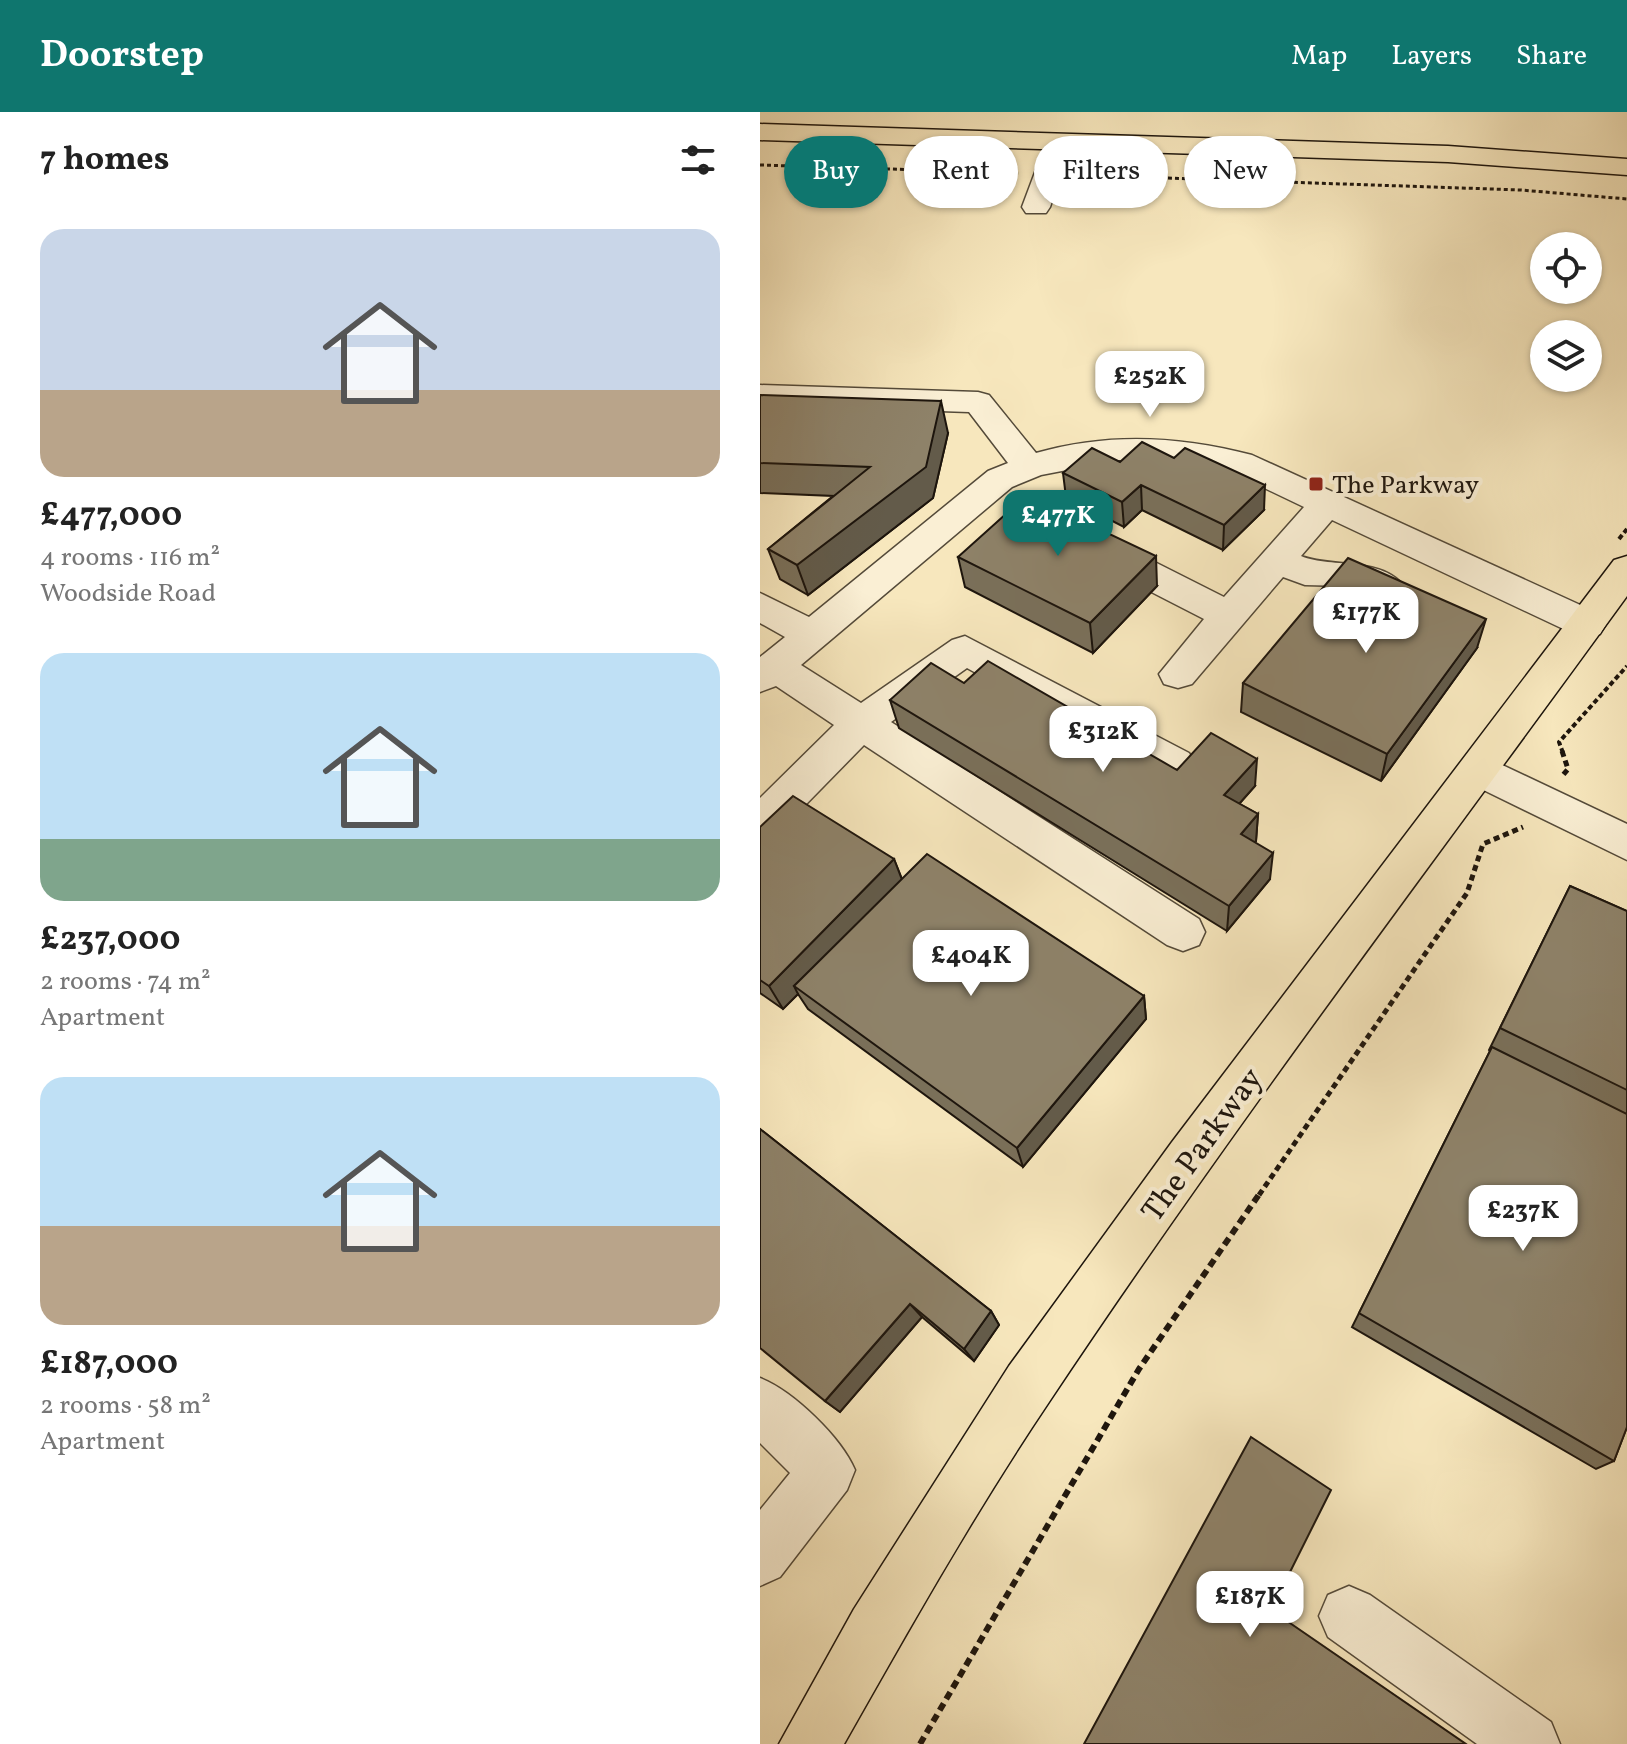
<!DOCTYPE html>
<meta charset="utf-8">
<style>
:root{--surface:#fff;--page:#f6f6f6;--text:#222;--muted:#767676;--accent:#0f766e}
body{margin:0;font-family:Vollkorn,serif;background:var(--page);color:var(--text);height:100vh;display:flex;flex-direction:column;font-size:30px;white-space:nowrap}
*{box-sizing:border-box;margin:0}
p{font-size:26px;color:var(--muted)}
.icon{flex:none;width:44px;height:44px;fill:none;stroke:currentColor;stroke-width:2;stroke-linecap:round;stroke-linejoin:round}
.map{position:relative;flex:1;overflow:hidden}
.side{display:flex;flex-direction:column;background:var(--surface);width:760px}
.side>*{flex:none}
.banner{position:absolute;left:24px;top:24px;width:722px;height:72px;display:flex;gap:16px}
.tools{position:absolute;left:770px;top:120px;display:grid;gap:16px}
.tools a{display:grid;place-items:center;width:72px;height:72px;border-radius:50%;background:var(--surface);box-shadow:0 2px 6px #0004;font-size:40px}
.price{position:absolute;translate:-50% -68px;padding:0 18px;border-radius:16px;background:#fff;color:#222;font-size:26px;line-height:52px;filter:drop-shadow(0 2px 4px #0008)}
.price::after{content:'';position:absolute;left:50%;top:48px;width:24px;height:18px;margin-left:-12px;background:inherit;clip-path:polygon(0 0,100% 0,50% 100%)}
.price.active{background:var(--accent);color:#fff}
ul{padding:0;list-style:none}
li{display:grid;align-content:center;gap:16px;height:424px;padding:0 40px}
li span{display:grid;place-items:center;height:248px;border-radius:24px;color:#555}
li>.icon{margin-inline-start:auto}
span .icon{width:144px;height:144px;fill:#fffc;stroke-width:1}
li b{font-size:34px}
h2{display:flex;justify-content:space-between;align-items:center;height:96px;padding:0 40px;font-size:34px}
.chip{padding:0 28px;border-radius:36px;background:var(--surface);box-shadow:0 2px 6px #0004;font-size:28px;line-height:72px}
.chip.active{background:var(--accent);color:#fff}
header{display:flex;align-items:center;gap:48px;box-sizing:border-box;height:112px;padding:0 40px;background:var(--accent);color:#fff}
header strong{font-size:38px}
nav{display:flex;gap:44px;margin-inline-start:auto;font-size:28px}
main{display:flex;flex:1;min-height:0}
.map>svg:first-child{display:block}
.lines{fill:none;stroke-linecap:round;stroke-linejoin:round}
.minor-casing{stroke:#544a39;stroke-width:3}
.major-casing{stroke:#1d150d;stroke-width:3}
.path-far3{stroke:#1d150d;stroke-width:3;stroke-dasharray:4 3;stroke-linecap:butt}
.path-far2{stroke:#1d150d;stroke-width:4;stroke-dasharray:5 3;stroke-linecap:butt}
.path-far1{stroke:#1d150d;stroke-width:5;stroke-dasharray:6 4;stroke-linecap:butt}
.path{stroke:#1d150d;stroke-width:6;stroke-dasharray:8 5;stroke-linecap:butt}
.minor{fill:#faefd4;fill-rule:evenodd}
.major{fill:#f7e7bd;fill-rule:evenodd}
.wall{fill:#7a705a;stroke:#1d150d;stroke-width:2}
.shaded-wall{fill:#635b4a;stroke:#1d150d;stroke-width:2}
.building{fill:#8e8269;stroke:#1d150d;stroke-width:2}
.poi-dot{fill:#8f2418;stroke:#faefd4;stroke-width:3}
.labels{text-anchor:middle;stroke-width:8;stroke-linejoin:round;paint-order:stroke}
.far-poi-label{font-size:26px;fill:#1d150d;stroke:#faefd4;text-anchor:start}
.street-label{font-size:32px;fill:#1d150d;stroke:#faefd4}
</style>
<header>
<strong>Doorstep</strong>
<nav><a>Map</a><a>Layers</a><a>Share</a></nav>
</header>
<main>
<section class="side">
<h2>7 homes<svg class="icon" aria-label="filters" viewBox="0 0 24 24"><path d="M4 7h16M4 17h16"/><circle cx="9" cy="7" r="2"/><circle cx="15" cy="17" r="2"/></svg></h2>
<ul>
<li><span style="background:linear-gradient(#c9d6e8 65%,#b9a48a 0)"><svg class="icon" aria-label="home" viewBox="0 0 24 24"><path d="M3 11l9-7 9 7M6 9v11h12V9"/></svg></span><div><b>£477,000</b><p>4 rooms · 116 m²</p><p>Woodside Road</p></div></li>
<li><span style="background:linear-gradient(#bfe0f5 75%,#7fa58c 0)"><svg class="icon" aria-label="home" viewBox="0 0 24 24"><path d="M3 11l9-7 9 7M6 9v11h12V9"/></svg></span><div><b>£237,000</b><p>2 rooms · 74 m²</p><p>Apartment</p></div></li>
<li><span style="background:linear-gradient(#bfe0f5 60%,#b9a48a 0)"><svg class="icon" aria-label="home" viewBox="0 0 24 24"><path d="M3 11l9-7 9 7M6 9v11h12V9"/></svg></span><div><b>£187,000</b><p>2 rooms · 58 m²</p><p>Apartment</p></div></li>
</ul>
</section>
<div class="map">
<svg width="867" height="1632" viewBox="0 0 867 1632">
<rect width="100%" height="100%" fill="#f7e7bd"/>
<filter id="stains"><feTurbulence type="fractalNoise" baseFrequency=".0025" numOctaves="4"/><feColorMatrix values="0 0 0 0 .2 0 0 0 0 .09 0 0 0 0 .02 0 0 0 .5 -.17"/></filter>
<radialGradient id="worn" r=".72"><stop offset=".6" stop-color="#630" stop-opacity="0"/><stop offset="1" stop-color="#630" stop-opacity=".3"/></radialGradient>
<g class="lines">
<defs>
<path id="minor" d="M 293,39 L 303,41 L 306,47 L 290,95 L 286,101 L 266,101 L 262,95 L 280,47 L 283,41 Z
M 0,273 L 218,280 L 229,283 L 276,341 C 349,320 420,324 492,343 L 840,502 L 846,512 L 840,522 L 827,526 L 814,522 L 572,408 L 541,444 C 572,457 627,443 648,480 L 643,489 L 630,493 L 586,474 L 545,473 L 523,465 L 432,572 L 418,576 L 404,572 L 399,562 L 444,507 L 331,449 L 326,440 L 331,431 L 344,428 L 357,431 L 464,485 L 544,395 L 469,359 L 420,350 L 359,348 L 281,363 L 252,375 L 41,553 L 101,591 L 192,528 L 205,524 L 429,641 L 435,652 L 429,663 L 415,668 L 401,663 L 207,556 L 131,610 L 439,807 L 445,820 L 439,833 L 423,839 L 407,833 L 104,633 L 15,724 L 0,729 L 0,686 L 74,613 L 16,574 L 0,580 L 0,545 L 25,525 L 0,511 L 0,481 L 49,505 L 228,359 L 248,351 L 209,300 L 0,293 Z
M 719,642 L 867,712 L 867,748 L 705,669 L 699,658 L 705,647 Z
M 0,1266 C 33,1279 81,1325 95,1358 L 87,1378 L 20,1465 L 0,1474 L 0,1398 L 30,1361 L 0,1331 Z
M 589,1474 L 610,1483 L 791,1610 L 800,1632 L 717,1632 L 568,1525 L 559,1504 L 568,1483 Z"/>
<path id="major" d="M 0,12 L 688,34 L 867,47 L 867,63 L 688,50 L 0,28 Z
M 867,444 L 867,484 C 673,751 472,1015 289,1290 C 215,1400 149,1517 84,1632 L 19,1632 L 94,1497 L 249,1254 L 412,1030 L 854,448 Z"/>
</defs>
<use href="#minor" class="minor-casing"/>
<use href="#major" class="major-casing"/>
<path class="path-far3" d="M 0,53 L 259,61
M 317,63 L 761,78 L 867,87"/>
<path class="path-far2" d="M 859,427 L 867,417
M 803,641 L 799,630 L 867,554"/>
<path class="path-far1" d="M 802,639 L 808,657 L 803,663
M 499,1083 L 707,781 L 723,732 L 763,715"/>
<path class="path" d="M 160,1632 L 379,1257 L 500,1081"/>
<use href="#minor" class="minor"/>
<use href="#major" class="major"/>
</g>
<path class="wall" d="M 0,283 L 188,321 L 173,386 L 48,483 L 20,467 L 8,437 L 73,384 L 0,381 Z
M 360,350 L 504,398 L 463,438 L 382,398 L 364,415 L 306,385 L 303,361 Z
M 198,445 L 397,474 L 333,541 L 205,475 Z
M 717,536 L 621,669 L 481,600 L 483,571 Z
M 204,571 L 417,658 L 495,674 L 479,692 L 498,702 L 496,729 L 494,730 L 510,767 L 467,819 L 139,616 L 130,588 Z
M 0,715 L 134,747 L 142,767 L 384,884 L 386,907 L 263,1055 L 48,897 L 38,882 L 23,897 L 0,881 Z
M 810,774 L 867,799 L 867,1315 L 854,1349 L 836,1357 L 592,1215 L 730,939 L 729,938 Z
M 0,1017 L 231,1199 L 239,1213 L 214,1249 L 162,1205 L 80,1300 L 65,1289 Z"/>
<path class="shaded-wall" d="M 181,289 L 188,321 L 173,386 L 48,483 L 37,453 Z
M 381,373 L 382,398 L 364,415 L 362,390 Z
M 505,373 L 504,398 L 463,438 L 464,413 Z
M 396,444 L 397,474 L 333,541 L 330,511 Z
M 726,507 L 717,536 L 621,669 L 627,642 Z
M 497,647 L 495,674 L 463,710 L 464,683 Z
M 498,702 L 496,729 L 479,748 L 481,722 Z
M 513,741 L 510,767 L 467,819 L 469,794 Z
M 134,747 L 144,773 L 34,874 L 38,882 L 23,897 L 9,874 Z
M 384,884 L 386,907 L 263,1055 L 257,1036 Z
M 150,1192 L 162,1205 L 80,1300 L 65,1289 Z
M 231,1199 L 239,1213 L 214,1249 L 204,1237 Z"/>
<path class="building" d="M 0,283 L 181,289 L 166,355 L 37,453 L 8,437 L 110,355 L 0,351 Z
M 382,330 L 414,346 L 425,336 L 505,373 L 464,413 L 381,373 L 362,390 L 303,361 L 332,336 L 360,350 Z
M 267,383 L 396,444 L 330,511 L 198,445 Z
M 588,446 L 726,507 L 627,642 L 483,571 Z
M 228,549 L 417,658 L 451,621 L 497,647 L 464,683 L 498,702 L 481,722 L 513,741 L 469,794 L 130,588 L 171,551 L 204,571 Z
M 33,684 L 134,747 L 9,874 L 0,868 L 0,715 Z
M 167,742 L 384,884 L 257,1036 L 34,874 Z
M 810,774 L 867,799 L 867,978 L 740,916 Z
M 732,935 L 867,1002 L 867,1315 L 854,1349 L 599,1201 Z
M 0,1017 L 231,1199 L 204,1237 L 150,1192 L 65,1289 L 0,1236 Z
M 491,1325 L 571,1378 L 511,1498 L 706,1632 L 324,1632 Z"/>
<rect class="poi-dot" x="548" y="364" width="16" height="16" rx="4"/>
<g class="labels">
<g class="far-poi-label">
<text x="572" y="381">The Parkway</text>
</g>
<g class="street-label">
<text transform="translate(441 1032) rotate(-54)" y="11">The Parkway</text>
</g>
</g>
<rect width="100%" height="100%" filter="url(#stains)"/>
<rect width="100%" height="100%" fill="url(#worn)"/>
</svg>
<div class="tools">
<a><svg class="icon" aria-label="locate" viewBox="0 0 24 24"><circle cx="12" cy="12" r="6"/><path d="M12 2v4M12 18v4M2 12h4M18 12h4"/></svg></a>
<a><svg class="icon" aria-label="layers" viewBox="0 0 24 24"><path d="M12 4l9 5-9 5-9-5zM3 14l9 5 9-5"/></svg></a>
</div>
<b class="price" style="left:390px;top:307px">£252K</b>
<b class="price active" style="left:298px;top:446px">£477K</b>
<b class="price" style="left:606px;top:543px">£177K</b>
<b class="price" style="left:343px;top:662px">£312K</b>
<b class="price" style="left:211px;top:886px">£404K</b>
<b class="price" style="left:763px;top:1141px">£237K</b>
<b class="price" style="left:490px;top:1527px">£187K</b>
<div class="banner">
<a class="chip active">Buy</a>
<a class="chip">Rent</a>
<a class="chip">Filters</a>
<a class="chip">New</a>
</div>
</div>
</main>
